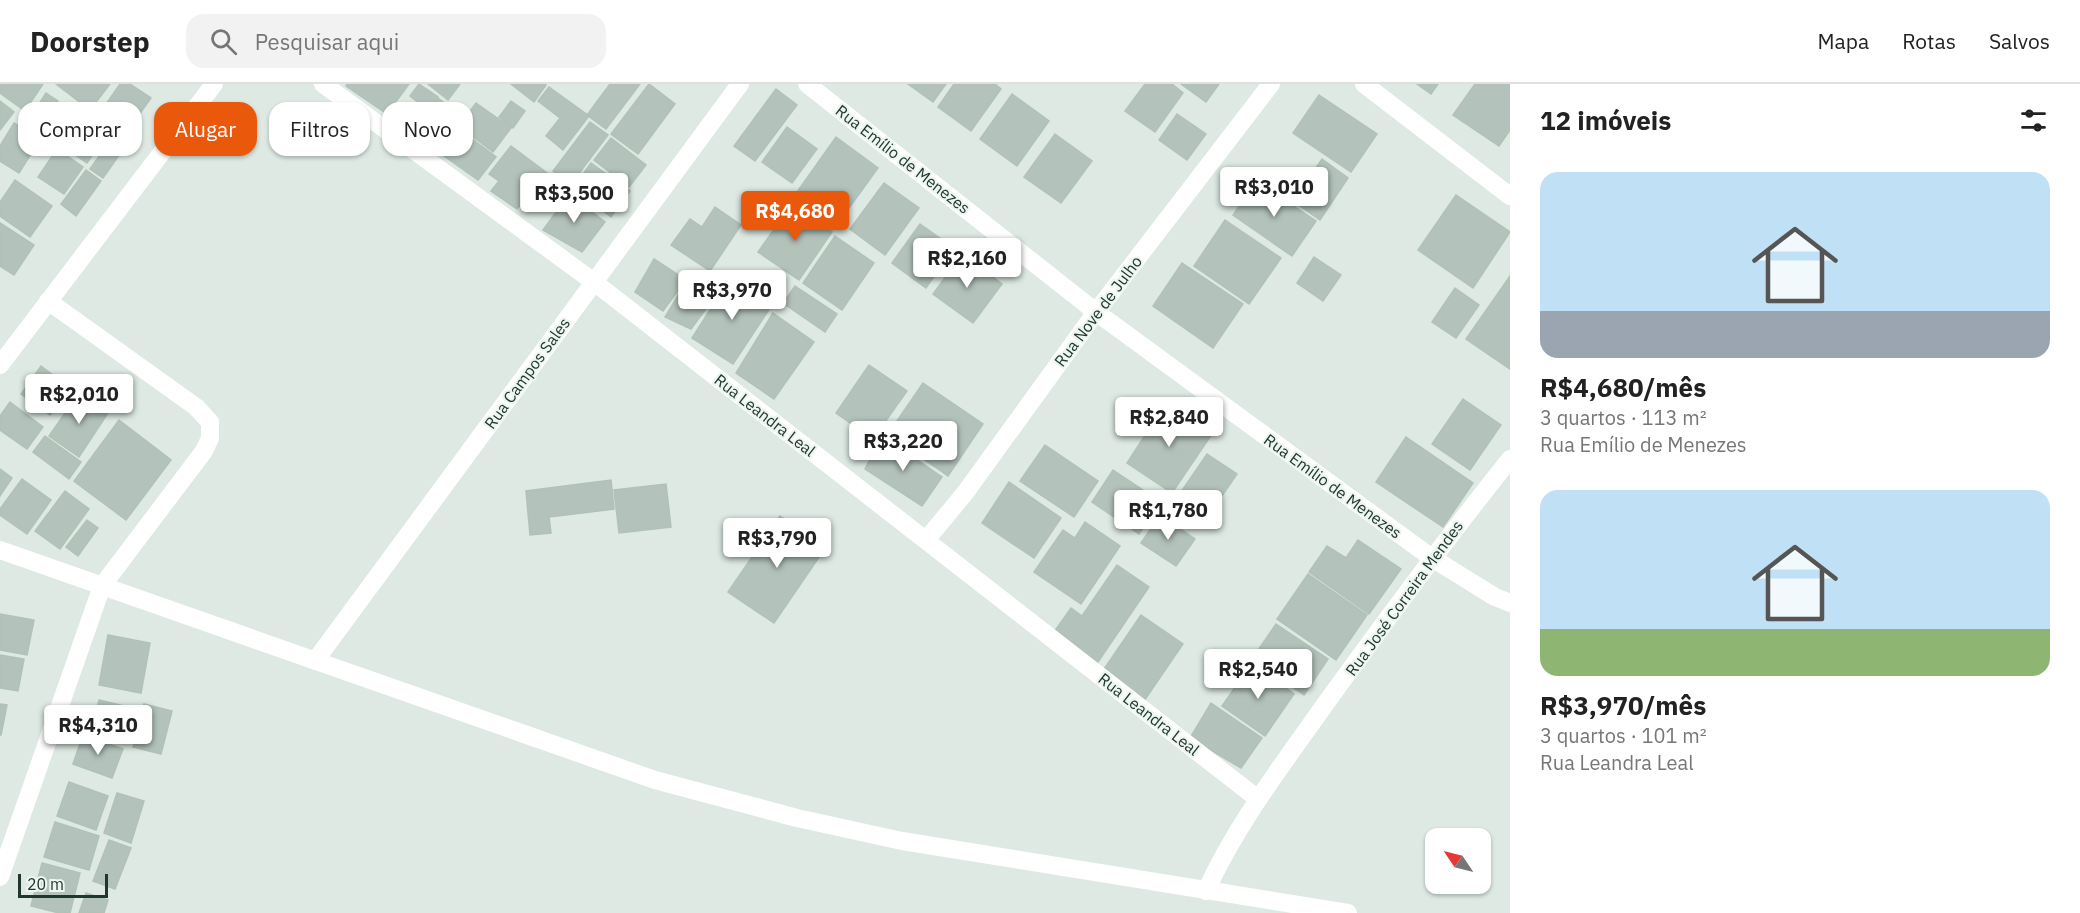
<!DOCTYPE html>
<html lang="pt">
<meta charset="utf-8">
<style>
:root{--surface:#fff;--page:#f2f2f2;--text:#222;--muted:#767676;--line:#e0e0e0;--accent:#ea580c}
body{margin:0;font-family:"IBM Plex Sans",sans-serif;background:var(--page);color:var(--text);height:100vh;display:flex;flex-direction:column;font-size:22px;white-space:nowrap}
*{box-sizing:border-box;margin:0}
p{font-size:20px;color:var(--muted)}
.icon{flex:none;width:33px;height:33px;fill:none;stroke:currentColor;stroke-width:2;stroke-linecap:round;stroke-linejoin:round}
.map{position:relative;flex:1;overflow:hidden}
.drawer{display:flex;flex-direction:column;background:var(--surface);width:570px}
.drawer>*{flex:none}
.top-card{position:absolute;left:18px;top:18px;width:570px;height:54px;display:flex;gap:12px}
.needle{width:39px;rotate:305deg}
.controls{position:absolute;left:1425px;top:744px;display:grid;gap:12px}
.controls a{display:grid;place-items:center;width:66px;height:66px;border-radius:12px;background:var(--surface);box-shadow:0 2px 4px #0004;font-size:30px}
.scale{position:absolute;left:18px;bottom:15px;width:90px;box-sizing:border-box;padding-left:6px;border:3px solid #20372e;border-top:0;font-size:16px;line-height:21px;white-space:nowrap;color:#20372e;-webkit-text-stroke:4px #edf6f0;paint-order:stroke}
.price{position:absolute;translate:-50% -51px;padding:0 14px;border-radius:6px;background:#fff;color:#222;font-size:20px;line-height:39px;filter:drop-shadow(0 2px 3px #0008)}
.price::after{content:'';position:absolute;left:50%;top:36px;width:18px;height:14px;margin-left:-9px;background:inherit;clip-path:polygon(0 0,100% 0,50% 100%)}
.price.active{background:var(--accent);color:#fff}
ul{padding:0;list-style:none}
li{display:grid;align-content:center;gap:12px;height:318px;padding:0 30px}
li span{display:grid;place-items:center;height:186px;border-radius:18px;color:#555}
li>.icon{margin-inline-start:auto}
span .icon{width:108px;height:108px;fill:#fffc;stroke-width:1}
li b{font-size:26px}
h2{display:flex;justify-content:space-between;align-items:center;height:72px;padding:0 30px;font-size:26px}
.chip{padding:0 21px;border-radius:18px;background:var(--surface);box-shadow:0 2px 4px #0004;font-size:21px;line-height:54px}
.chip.active{background:var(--accent);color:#fff}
header{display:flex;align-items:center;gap:36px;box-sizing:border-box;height:84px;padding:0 30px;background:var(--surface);border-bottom:2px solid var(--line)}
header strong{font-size:28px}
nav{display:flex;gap:33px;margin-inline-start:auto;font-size:21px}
.search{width:420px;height:54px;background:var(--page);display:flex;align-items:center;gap:15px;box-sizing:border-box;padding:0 21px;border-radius:18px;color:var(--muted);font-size:22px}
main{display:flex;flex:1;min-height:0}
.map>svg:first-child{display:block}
.building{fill:#b3c3bb;stroke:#b0c2b8;stroke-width:1.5}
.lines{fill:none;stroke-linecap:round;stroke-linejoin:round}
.minor{stroke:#fff;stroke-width:18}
.labels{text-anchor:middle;stroke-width:4.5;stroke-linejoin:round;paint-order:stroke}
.street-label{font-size:16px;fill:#20372e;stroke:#edf6f0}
</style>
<header>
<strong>Doorstep</strong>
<div class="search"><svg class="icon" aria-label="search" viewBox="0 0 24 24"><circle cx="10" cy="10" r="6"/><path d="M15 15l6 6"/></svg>Pesquisar aqui</div>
<nav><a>Mapa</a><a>Rotas</a><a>Salvos</a></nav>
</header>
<main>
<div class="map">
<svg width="1510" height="829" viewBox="0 0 1510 829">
<rect width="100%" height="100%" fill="#dde9e2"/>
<path class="building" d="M 0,0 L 43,0 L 25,27 L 0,9 Z
M 56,0 L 110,0 L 90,26 Z
M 120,0 L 130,0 L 151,14 L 124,52 L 97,33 Z
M 347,0 L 409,0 L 387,30 L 346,2 Z
M 419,0 L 438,13 L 428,26 L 410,12 Z
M 428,0 L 460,0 L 448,16 Z
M 511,0 L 544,0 L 546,1 L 534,18 Z
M 610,0 L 640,0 L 606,45 L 587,31 Z
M 649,0 L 675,20 L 638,70 L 611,50 Z
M 908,0 L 946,0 L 933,18 Z
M 954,0 L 995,0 L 1001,5 L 971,47 L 938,23 Z
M 1145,0 L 1172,0 L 1183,9 L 1155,48 L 1125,27 Z
M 1181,0 L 1219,0 L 1206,18 Z
M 1417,0 L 1438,0 L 1431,10 Z
M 1475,0 L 1510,0 L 1510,46 L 1499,62 L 1453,31 Z
M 549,3 L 589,32 L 563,66 L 546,52 L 560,34 L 538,17 Z
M 776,5 L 797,21 L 755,77 L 734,62 Z
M 46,9 L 58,17 L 38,47 L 26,40 Z
M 1012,10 L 1049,37 L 1017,82 L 980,55 Z
M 1319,11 L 1377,50 L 1351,88 L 1293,49 Z
M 438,14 L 458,29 L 435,58 L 417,46 Z
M 0,17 L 14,28 L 0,46 Z
M 511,17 L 525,27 L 513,44 L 499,33 Z
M 476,19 L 511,44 L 493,68 L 459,42 Z
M 61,25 L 73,34 L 54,61 L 42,52 Z
M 1177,30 L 1206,50 L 1187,76 L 1159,56 Z
M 82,33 L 107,50 L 87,79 L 62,62 Z
M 590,38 L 608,51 L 571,100 L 553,87 Z
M 14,39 L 40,56 L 19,89 L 0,77 L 0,62 Z
M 455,42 L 496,73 L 478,96 L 437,67 Z
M 787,43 L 817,65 L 792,99 L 762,78 Z
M 1055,50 L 1092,77 L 1061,119 L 1024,93 Z
M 836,53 L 878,84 L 839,138 L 797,108 Z
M 611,54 L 646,81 L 629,103 L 594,76 Z
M 109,58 L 122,67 L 103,94 L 90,85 Z
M 511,62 L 547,89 L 517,125 L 491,107 L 499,97 L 489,90 Z
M 57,65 L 83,83 L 64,110 L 38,93 Z
M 1322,75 L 1348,94 L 1320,136 L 1293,117 Z
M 591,79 L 630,107 L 611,133 L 573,104 Z
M 86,86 L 101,97 L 76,132 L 61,120 Z
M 15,96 L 52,122 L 30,153 L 0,132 L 0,118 Z
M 1256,97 L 1316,137 L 1292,172 L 1233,131 Z
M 884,99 L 919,124 L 885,171 L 850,145 Z
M 569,110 L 605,138 L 582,168 L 543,146 Z
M 1456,111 L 1510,148 L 1473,204 L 1418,166 Z
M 792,120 L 832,148 L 799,196 L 758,168 Z
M 715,123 L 741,141 L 710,187 L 671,161 L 690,135 L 702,143 Z
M 1225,136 L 1281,174 L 1249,220 L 1194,182 Z
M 0,139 L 34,161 L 14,191 L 0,182 Z
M 920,140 L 954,164 L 926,204 L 892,179 Z
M 835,152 L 874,179 L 842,226 L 803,199 Z
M 962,170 L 1002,200 L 973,239 L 933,210 Z
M 1314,173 L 1341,191 L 1323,217 L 1297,199 Z
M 654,175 L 686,196 L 663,227 L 635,208 Z
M 1182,179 L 1243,220 L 1213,264 L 1153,222 Z
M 1510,192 L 1510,285 L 1466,255 Z
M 731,193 L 772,221 L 733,280 L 692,254 Z
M 685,200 L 711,218 L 691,245 L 665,233 Z
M 795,202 L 837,230 L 825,248 L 783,219 Z
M 1455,204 L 1479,221 L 1456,254 L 1432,238 Z
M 773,229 L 814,258 L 774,315 L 736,289 Z
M 869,281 L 907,307 L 873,355 L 836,329 Z
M 41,282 L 70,304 L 50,331 L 21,310 Z
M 923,299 L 983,340 L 948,392 L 888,350 Z
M 79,309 L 108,329 L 79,373 L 49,352 Z
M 1463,315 L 1501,341 L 1470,386 L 1432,360 Z
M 10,318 L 43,343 L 27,365 L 0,346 L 0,332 Z
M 1166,319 L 1212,350 L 1172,409 L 1127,379 Z
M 119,336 L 171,376 L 126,436 L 74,397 Z
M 45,352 L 81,378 L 69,395 L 33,368 Z
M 882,352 L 942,393 L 922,422 L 865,385 Z
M 1406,353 L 1473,399 L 1443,443 L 1376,398 Z
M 1045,361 L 1098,397 L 1074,433 L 1020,397 Z
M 1207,370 L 1237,390 L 1200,444 L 1170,424 Z
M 0,385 L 12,394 L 0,412 Z
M 1113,386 L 1161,418 L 1139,450 L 1092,418 Z
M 22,395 L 51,416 L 27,450 L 0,431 L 0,425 Z
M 611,396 L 614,425 L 549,433 L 551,449 L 530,451 L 526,407 Z
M 1009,398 L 1061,434 L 1034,474 L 982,439 Z
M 666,400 L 671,443 L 619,449 L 614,406 Z
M 65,407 L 89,425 L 60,465 L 35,447 Z
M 1160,431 L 1195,455 L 1176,482 L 1141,459 Z
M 780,432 L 826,463 L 774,539 L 728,508 Z
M 87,436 L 98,444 L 78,472 L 66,463 Z
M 1085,438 L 1120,462 L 1081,520 L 1034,488 L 1063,446 L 1075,454 Z
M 1358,456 L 1401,485 L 1369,530 L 1309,488 L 1327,462 L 1346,474 Z
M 1117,481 L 1149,503 L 1098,578 L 1054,548 L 1071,524 L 1082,532 Z
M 1308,490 L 1367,531 L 1336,576 L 1277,535 Z
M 0,530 L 34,536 L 27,571 L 0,566 Z
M 1141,531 L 1183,560 L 1144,617 L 1102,588 Z
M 1276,540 L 1328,575 L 1304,611 L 1252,575 Z
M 108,551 L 150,559 L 141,609 L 99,601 Z
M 0,571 L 24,575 L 18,607 L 0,604 Z
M 1251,580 L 1294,610 L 1265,652 L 1222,622 Z
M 99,616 L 137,625 L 130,656 L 92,648 Z
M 1211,619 L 1262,654 L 1241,684 L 1190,654 Z
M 0,620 L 7,621 L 1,651 L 0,651 Z
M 144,620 L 172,627 L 161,670 L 133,663 Z
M 83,651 L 123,665 L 112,694 L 73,680 Z
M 69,698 L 108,712 L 96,746 L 57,732 Z
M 117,709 L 144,717 L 131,759 L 104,749 Z
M 55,738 L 99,752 L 89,786 L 44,773 Z
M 109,756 L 131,764 L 115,805 L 93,797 Z
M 42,779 L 80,789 L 70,829 L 59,829 L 31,822 Z
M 86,809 L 108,816 L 104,829 L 79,829 Z"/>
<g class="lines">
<path class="minor" d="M 323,0 L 594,198 L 1258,715
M 807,0 L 1096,228 L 1432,474 L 1495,513 L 1510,519
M 1364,0 L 1510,112
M 0,281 L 214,0
M 926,456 L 965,409 L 1096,228 L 1271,0
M 0,466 L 655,696 L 797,734 L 902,757 L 1348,829
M 315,577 L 740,0
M 0,793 L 102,502 L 204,367 L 210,354 L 210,338 L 196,323 L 48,217
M 1206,807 C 1237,739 1283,680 1326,619 C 1386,536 1446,455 1510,375"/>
</g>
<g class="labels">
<g class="street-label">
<text transform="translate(903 75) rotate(38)" y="6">Rua Emílio de Menezes</text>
<text transform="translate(1098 227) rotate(-53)" y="6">Rua Nove de Julho</text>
<text transform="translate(527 289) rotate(-54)" y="6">Rua Campos Sales</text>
<text transform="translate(765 331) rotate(38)" y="6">Rua Leandra Leal</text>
<text transform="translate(1333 402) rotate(36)" y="6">Rua Emílio de Menezes</text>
<text transform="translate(1404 514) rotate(-54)" y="6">Rua José Correira Mendes</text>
<text transform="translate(1149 630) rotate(38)" y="6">Rua Leandra Leal</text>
</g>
</g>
</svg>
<div class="controls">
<a><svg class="needle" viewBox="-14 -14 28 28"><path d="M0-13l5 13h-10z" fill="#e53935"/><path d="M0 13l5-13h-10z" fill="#767676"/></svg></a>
</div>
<div class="scale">20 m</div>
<b class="price" style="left:1274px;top:134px">R$3,010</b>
<b class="price" style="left:574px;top:140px">R$3,500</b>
<b class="price active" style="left:795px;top:158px">R$4,680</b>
<b class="price" style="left:967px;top:205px">R$2,160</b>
<b class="price" style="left:732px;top:237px">R$3,970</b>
<b class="price" style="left:79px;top:341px">R$2,010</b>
<b class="price" style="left:1169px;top:364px">R$2,840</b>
<b class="price" style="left:903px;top:388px">R$3,220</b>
<b class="price" style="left:1168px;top:457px">R$1,780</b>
<b class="price" style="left:777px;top:485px">R$3,790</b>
<b class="price" style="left:1258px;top:616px">R$2,540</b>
<b class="price" style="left:98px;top:672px">R$4,310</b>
<div class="top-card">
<a class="chip">Comprar</a>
<a class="chip active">Alugar</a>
<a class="chip">Filtros</a>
<a class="chip">Novo</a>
</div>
</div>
<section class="drawer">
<h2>12 imóveis<svg class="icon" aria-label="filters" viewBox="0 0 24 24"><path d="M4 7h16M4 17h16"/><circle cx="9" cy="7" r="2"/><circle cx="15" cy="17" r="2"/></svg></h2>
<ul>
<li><span style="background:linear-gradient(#bfe0f5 75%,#9aa5b1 0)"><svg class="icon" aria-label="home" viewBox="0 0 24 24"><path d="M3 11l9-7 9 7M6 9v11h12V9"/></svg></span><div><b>R$4,680/mês</b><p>3 quartos · 113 m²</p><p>Rua Emílio de Menezes</p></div></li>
<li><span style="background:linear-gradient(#bfe0f5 75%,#8fb573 0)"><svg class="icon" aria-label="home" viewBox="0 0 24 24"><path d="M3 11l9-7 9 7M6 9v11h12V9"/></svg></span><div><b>R$3,970/mês</b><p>3 quartos · 101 m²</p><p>Rua Leandra Leal</p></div></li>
</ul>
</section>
</main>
